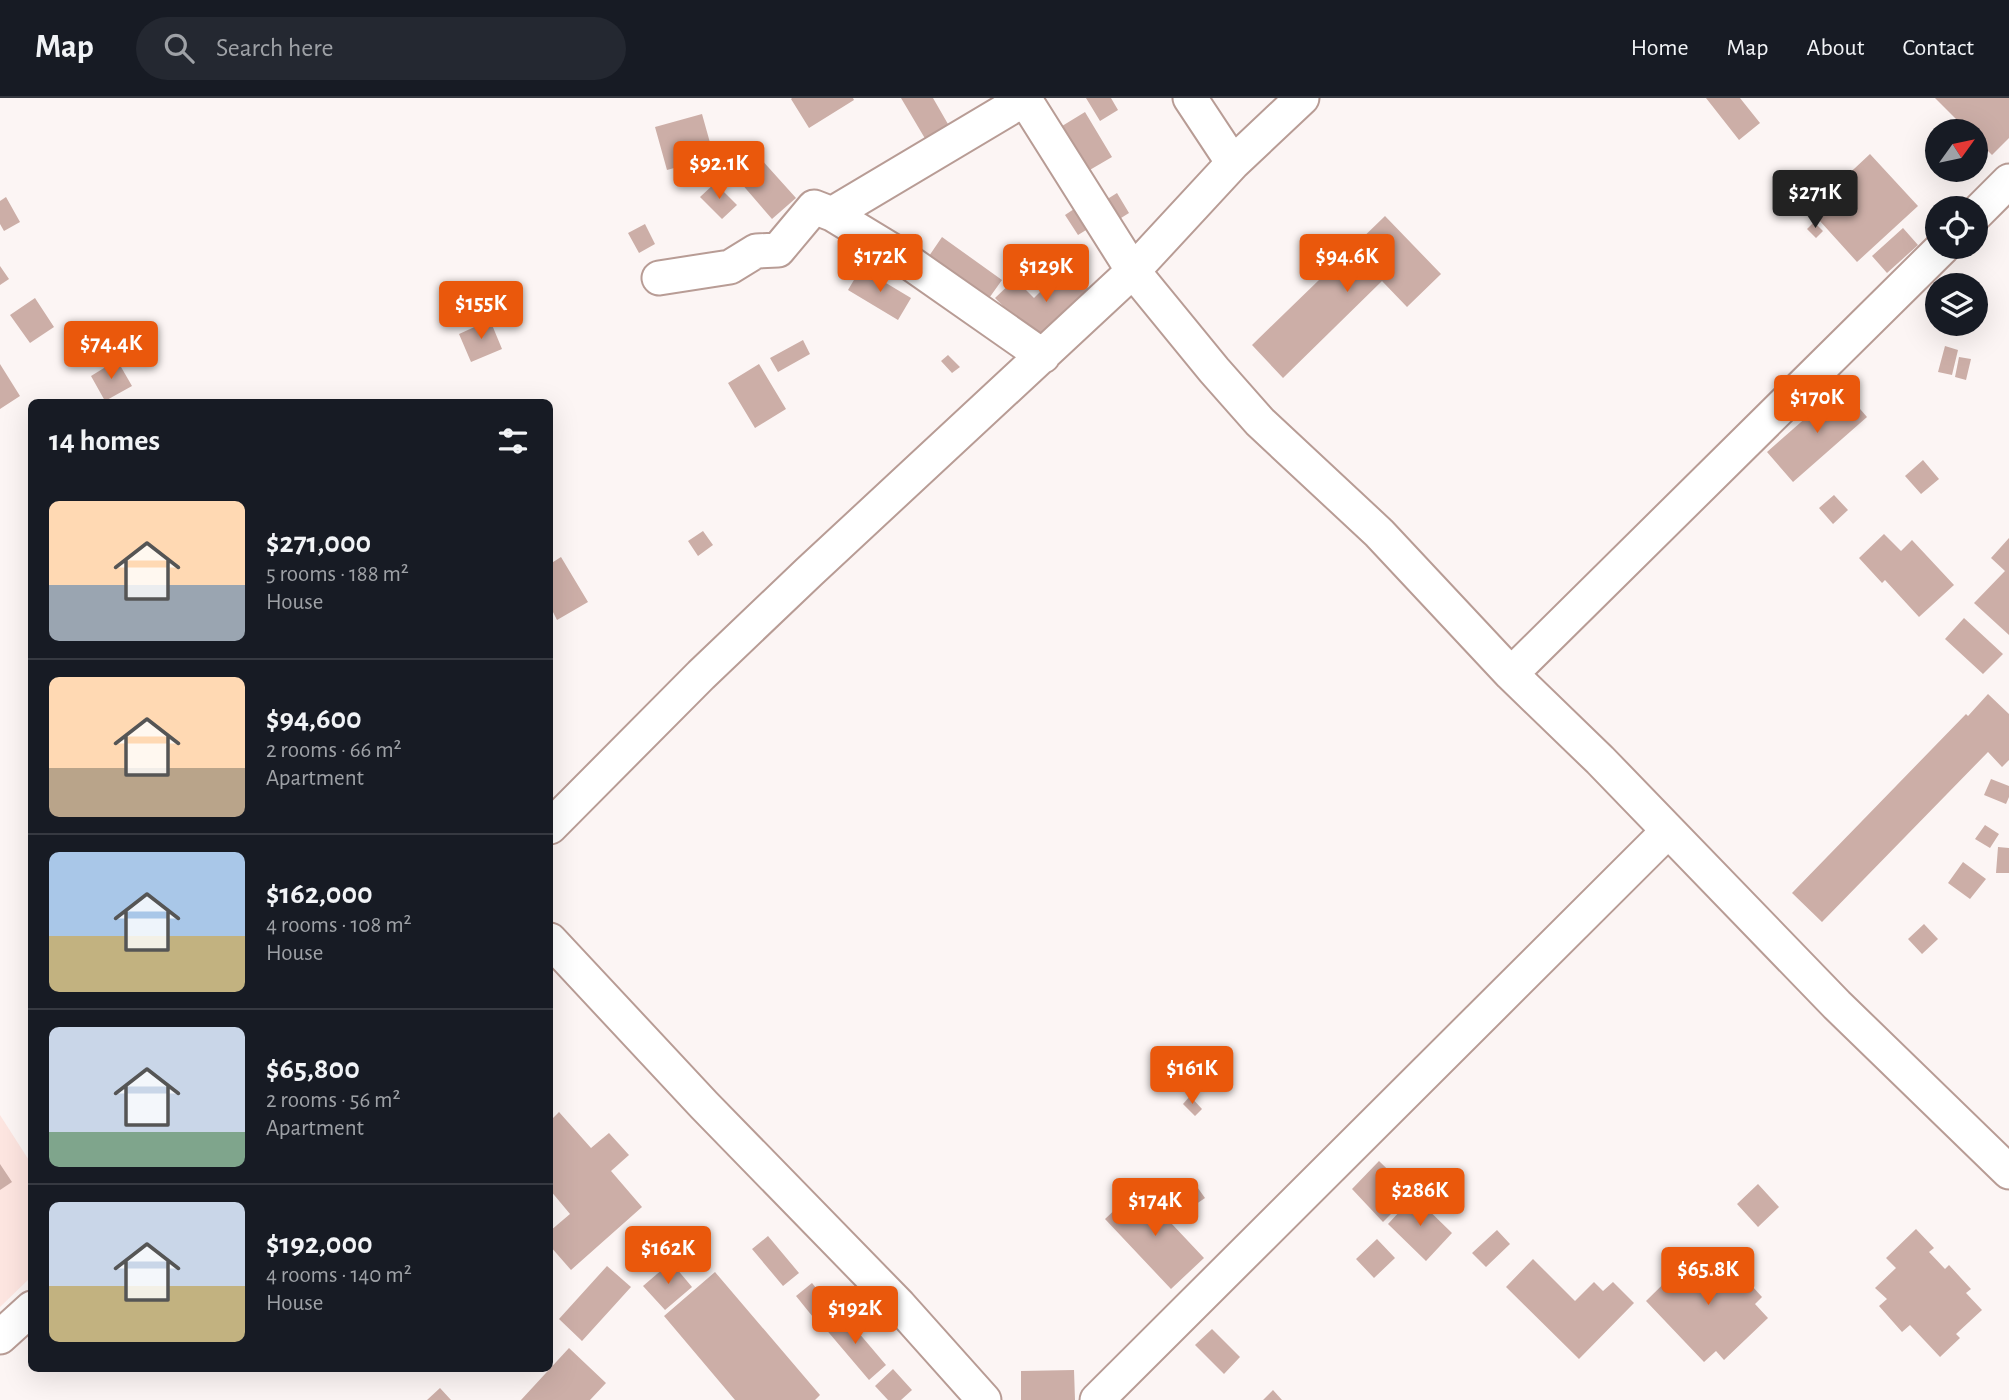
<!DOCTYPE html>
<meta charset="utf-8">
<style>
:root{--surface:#171b24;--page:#242831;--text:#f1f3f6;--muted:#9ea1a6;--line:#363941;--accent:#ea580c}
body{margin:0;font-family:"Alegreya Sans",sans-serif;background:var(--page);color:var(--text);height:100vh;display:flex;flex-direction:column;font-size:26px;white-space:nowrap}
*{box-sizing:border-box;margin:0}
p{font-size:23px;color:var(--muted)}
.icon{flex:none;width:38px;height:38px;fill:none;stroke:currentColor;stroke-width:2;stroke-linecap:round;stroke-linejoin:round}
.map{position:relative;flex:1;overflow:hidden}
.sheet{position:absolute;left:28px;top:301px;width:525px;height:973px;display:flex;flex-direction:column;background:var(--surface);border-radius:10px;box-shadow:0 7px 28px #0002}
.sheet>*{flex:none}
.needle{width:46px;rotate:57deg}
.fabs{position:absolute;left:1925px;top:21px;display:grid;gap:14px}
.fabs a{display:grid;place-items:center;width:63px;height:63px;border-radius:50%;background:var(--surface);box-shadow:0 7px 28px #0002;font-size:35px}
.price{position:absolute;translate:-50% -60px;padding:0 16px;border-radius:7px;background:var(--accent);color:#fff;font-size:23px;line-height:46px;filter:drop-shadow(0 2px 4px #0008)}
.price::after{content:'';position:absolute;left:50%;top:42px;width:21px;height:16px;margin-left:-10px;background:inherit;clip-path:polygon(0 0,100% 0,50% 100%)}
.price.selected{background:#222;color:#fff}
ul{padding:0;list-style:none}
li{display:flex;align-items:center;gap:21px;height:175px;padding:0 21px}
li+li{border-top:2px solid var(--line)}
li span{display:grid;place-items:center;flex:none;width:196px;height:140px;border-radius:10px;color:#555}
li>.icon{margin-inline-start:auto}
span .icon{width:84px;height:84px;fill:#fffc;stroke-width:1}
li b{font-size:30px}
h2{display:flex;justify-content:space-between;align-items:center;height:84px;padding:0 21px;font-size:30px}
header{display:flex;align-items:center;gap:42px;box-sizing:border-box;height:98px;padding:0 35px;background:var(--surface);border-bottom:2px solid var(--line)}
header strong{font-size:33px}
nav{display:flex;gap:38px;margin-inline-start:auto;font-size:24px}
.search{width:490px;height:63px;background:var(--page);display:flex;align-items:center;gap:18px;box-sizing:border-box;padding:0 24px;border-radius:38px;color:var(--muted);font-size:26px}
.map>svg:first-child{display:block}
.built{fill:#fde5e0}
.building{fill:#ccaea7}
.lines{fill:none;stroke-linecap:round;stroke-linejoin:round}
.minor-casing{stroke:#b89c95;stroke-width:37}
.minor{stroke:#fff;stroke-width:33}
</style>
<header>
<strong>Map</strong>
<div class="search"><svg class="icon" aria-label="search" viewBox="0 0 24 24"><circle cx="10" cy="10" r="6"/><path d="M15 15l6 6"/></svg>Search here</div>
<nav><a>Home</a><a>Map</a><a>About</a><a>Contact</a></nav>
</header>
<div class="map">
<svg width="2009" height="1302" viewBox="0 0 2009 1302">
<rect width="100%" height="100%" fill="#fcf5f4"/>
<path class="built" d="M 0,1017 L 32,1067 L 31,1179 L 0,1209 Z"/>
<path class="building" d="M 792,0 L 853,0 L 854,2 L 809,30 L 791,1 Z
M 901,0 L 933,0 L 956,40 L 933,54 Z
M 1086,0 L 1111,0 L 1118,12 L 1100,23 Z
M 1706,0 L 1740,0 L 1760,25 L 1739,42 Z
M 1935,0 L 2009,0 L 2009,40 L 1992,57 L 1976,41 L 1976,33 L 1968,33 Z
M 1085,14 L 1112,59 L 1076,80 L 1049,36 Z
M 702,16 L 714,59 L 667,72 L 655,29 Z
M 751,50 L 796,100 L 772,121 L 728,70 Z
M 1870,56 L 1918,108 L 1857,164 L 1810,112 Z
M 715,85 L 737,107 L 722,121 L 700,99 Z
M 1117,95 L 1129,115 L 1113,125 L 1101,105 Z
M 6,99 L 20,124 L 4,133 L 0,126 L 0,103 Z
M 1086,103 L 1099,124 L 1078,137 L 1065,117 Z
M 1385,118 L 1441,176 L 1407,209 L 1382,183 L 1283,280 L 1252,247 Z
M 1814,124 L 1823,133 L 1816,140 L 1807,131 Z
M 645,126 L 655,146 L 639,155 L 628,135 Z
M 1903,130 L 1918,147 L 1887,175 L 1872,158 Z
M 942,139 L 1002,182 L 987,203 L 927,161 Z
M 0,168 L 9,181 L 0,187 Z
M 1066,168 L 1093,195 L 1042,247 L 995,200 L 1015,181 L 1034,200 Z
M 861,170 L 911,200 L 898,222 L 848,192 Z
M 35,200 L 54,229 L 30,245 L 10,217 Z
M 490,222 L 502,251 L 471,264 L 459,236 Z
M 803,242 L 810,256 L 778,274 L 770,260 Z
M 1945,248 L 1958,252 L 1952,277 L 1938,274 Z
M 948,257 L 960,269 L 952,275 L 941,263 Z
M 1959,259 L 1971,261 L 1966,282 L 1955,279 Z
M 117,262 L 132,288 L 105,303 L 91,278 Z
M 0,266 L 20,298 L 0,311 Z
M 759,266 L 786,311 L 755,330 L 728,285 Z
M 1841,289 L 1867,319 L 1793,384 L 1767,354 Z
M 1923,362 L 1939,381 L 1921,396 L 1905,378 Z
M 1834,397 L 1848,412 L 1833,426 L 1819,410 Z
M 703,433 L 713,447 L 698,458 L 688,443 Z
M 1884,436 L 1901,453 L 1912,442 L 1954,487 L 1919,519 L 1885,482 L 1882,485 L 1859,460 Z
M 2009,440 L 2009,537 L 1974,505 L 2005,473 L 1991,460 Z
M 561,459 L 588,504 L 557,522 L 550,508 L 550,466 Z
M 1964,520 L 2003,556 L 1983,576 L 1945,541 Z
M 1988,596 L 2009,616 L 2009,662 L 2002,669 L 1988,654 L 1822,824 L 1792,795 L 1966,616 L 1968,618 Z
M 1991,681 L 2009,688 L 2009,699 L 2006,706 L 1984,697 Z
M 1985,727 L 1999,736 L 1990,750 L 1975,741 Z
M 1998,749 L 2009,750 L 2009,775 L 1996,775 Z
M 1963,764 L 1986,781 L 1970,801 L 1948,785 Z
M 1924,826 L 1938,841 L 1922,856 L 1908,841 Z
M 1190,998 L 1202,1011 L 1195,1018 L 1183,1006 Z
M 559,1014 L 591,1050 L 609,1035 L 629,1057 L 611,1073 L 642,1109 L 571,1172 L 550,1148 L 550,1133 L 570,1116 L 550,1092 L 550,1023 Z
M 1379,1063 L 1412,1095 L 1383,1124 L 1352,1091 Z
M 0,1066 L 12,1084 L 0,1092 Z
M 1195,1086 L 1205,1100 L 1186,1113 L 1176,1098 Z
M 1758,1086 L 1779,1109 L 1758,1129 L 1737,1106 Z
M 1138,1090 L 1204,1160 L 1171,1191 L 1105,1121 Z
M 1414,1098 L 1452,1135 L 1426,1163 L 1388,1126 Z
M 1916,1131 L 1934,1150 L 1929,1154 L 1945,1171 L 1949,1167 L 1971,1191 L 1966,1195 L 1982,1212 L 1956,1236 L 1960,1240 L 1940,1259 L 1910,1227 L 1902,1234 L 1879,1208 L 1887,1201 L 1875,1190 L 1896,1170 L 1886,1160 Z
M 1497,1132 L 1510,1146 L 1486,1169 L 1472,1155 Z
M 768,1138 L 799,1175 L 783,1188 L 752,1151 Z
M 1377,1141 L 1395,1160 L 1374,1180 L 1356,1161 Z
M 1701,1149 L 1735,1183 L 1742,1177 L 1762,1199 L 1755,1206 L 1768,1220 L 1724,1262 L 1716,1253 L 1704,1264 L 1646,1203 Z
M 1533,1161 L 1575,1203 L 1594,1184 L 1603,1193 L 1613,1184 L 1634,1205 L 1579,1261 L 1506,1189 Z
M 671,1164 L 692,1189 L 665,1212 L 643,1188 Z
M 607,1168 L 631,1189 L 582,1243 L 559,1221 Z
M 715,1174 L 820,1297 L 815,1302 L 735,1302 L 664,1218 Z
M 812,1185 L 833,1211 L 817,1224 L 796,1198 Z
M 841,1214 L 886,1267 L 869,1282 L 824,1229 Z
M 1212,1231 L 1240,1259 L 1224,1276 L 1195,1247 Z
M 569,1250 L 606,1285 L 590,1302 L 521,1302 Z
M 893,1271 L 912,1292 L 901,1302 L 888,1302 L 875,1288 Z
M 1074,1272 L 1075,1302 L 1021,1302 L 1021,1273 Z
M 440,1290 L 451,1302 L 427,1302 Z
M 1273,1292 L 1282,1302 L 1263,1302 Z"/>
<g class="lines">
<defs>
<path id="minor" d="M 1024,0 L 1133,173 L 1214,272 L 1260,324 L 1379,435 L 1511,576 L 1600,662 L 1837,907 L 2009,1074
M 1190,0 L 1233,65
M 832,116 L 1025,1
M 1976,116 L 2009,83
M 659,180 L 730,169 L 756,153 L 778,152 L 814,109 L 832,116 L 893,153 L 1043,258
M 1511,576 L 1943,149
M 550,729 L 701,577 L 809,474 L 1133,173 L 1233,65 L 1302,0
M 550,842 L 704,1007 L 899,1207 L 984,1302
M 0,1239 L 32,1210
M 1097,1302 L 1668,733"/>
</defs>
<use href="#minor" class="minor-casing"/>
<use href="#minor" class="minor"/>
</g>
</svg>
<div class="fabs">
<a><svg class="needle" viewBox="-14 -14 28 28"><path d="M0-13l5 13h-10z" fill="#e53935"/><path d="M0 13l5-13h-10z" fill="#9ea1a6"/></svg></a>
<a><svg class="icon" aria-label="locate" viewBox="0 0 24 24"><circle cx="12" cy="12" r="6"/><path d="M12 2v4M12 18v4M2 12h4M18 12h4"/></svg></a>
<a><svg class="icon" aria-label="layers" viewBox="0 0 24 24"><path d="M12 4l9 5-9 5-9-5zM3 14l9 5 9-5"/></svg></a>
</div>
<b class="price" style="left:719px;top:103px">$92.1K</b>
<b class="price selected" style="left:1815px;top:132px">$271K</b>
<b class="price" style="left:880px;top:196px">$172K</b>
<b class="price" style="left:1347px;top:196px">$94.6K</b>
<b class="price" style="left:1046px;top:206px">$129K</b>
<b class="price" style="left:481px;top:243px">$155K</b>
<b class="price" style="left:111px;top:283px">$74.4K</b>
<b class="price" style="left:1817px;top:337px">$170K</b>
<b class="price" style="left:1192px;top:1008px">$161K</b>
<b class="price" style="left:1420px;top:1130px">$286K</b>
<b class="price" style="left:1155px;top:1140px">$174K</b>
<b class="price" style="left:668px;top:1188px">$162K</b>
<b class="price" style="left:1708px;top:1209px">$65.8K</b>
<b class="price" style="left:855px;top:1248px">$192K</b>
<section class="sheet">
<h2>14 homes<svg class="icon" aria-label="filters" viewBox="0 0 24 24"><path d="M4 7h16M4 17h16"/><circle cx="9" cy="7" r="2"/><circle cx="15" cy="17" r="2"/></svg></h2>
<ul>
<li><span style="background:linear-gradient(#ffd9b3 60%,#9aa5b1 0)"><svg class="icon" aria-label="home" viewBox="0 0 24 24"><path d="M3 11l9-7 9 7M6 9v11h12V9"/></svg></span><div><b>$271,000</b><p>5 rooms · 188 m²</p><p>House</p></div></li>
<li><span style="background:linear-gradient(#ffd9b3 65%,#b9a48a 0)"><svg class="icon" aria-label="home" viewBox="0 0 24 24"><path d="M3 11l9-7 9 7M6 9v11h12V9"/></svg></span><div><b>$94,600</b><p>2 rooms · 66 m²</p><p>Apartment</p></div></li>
<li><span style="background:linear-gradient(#a9c7e8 60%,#c2b280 0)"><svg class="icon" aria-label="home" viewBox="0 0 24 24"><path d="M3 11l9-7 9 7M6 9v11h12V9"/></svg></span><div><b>$162,000</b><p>4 rooms · 108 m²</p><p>House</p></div></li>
<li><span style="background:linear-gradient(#c9d6e8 75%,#7fa58c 0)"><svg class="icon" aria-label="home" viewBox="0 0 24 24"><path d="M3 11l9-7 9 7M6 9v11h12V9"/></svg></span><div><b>$65,800</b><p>2 rooms · 56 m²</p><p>Apartment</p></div></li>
<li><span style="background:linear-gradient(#c9d6e8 60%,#c2b280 0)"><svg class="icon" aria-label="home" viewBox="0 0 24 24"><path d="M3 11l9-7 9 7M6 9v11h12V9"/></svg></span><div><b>$192,000</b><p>4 rooms · 140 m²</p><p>House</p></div></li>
</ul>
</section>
</div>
